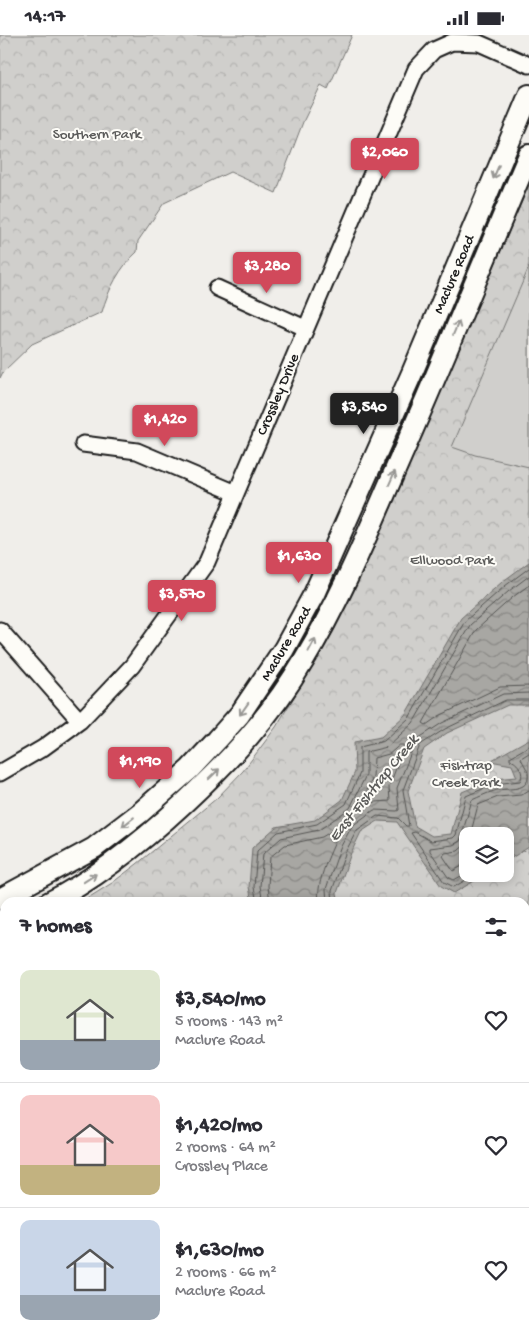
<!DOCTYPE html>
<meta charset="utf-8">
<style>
:root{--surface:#fff;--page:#f2f2f3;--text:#2b2b33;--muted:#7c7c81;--line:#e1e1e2;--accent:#d1495b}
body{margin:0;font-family:"Gochi Hand",sans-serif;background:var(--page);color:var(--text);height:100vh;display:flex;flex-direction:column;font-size:19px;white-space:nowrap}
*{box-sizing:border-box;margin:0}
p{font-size:16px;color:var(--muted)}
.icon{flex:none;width:28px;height:28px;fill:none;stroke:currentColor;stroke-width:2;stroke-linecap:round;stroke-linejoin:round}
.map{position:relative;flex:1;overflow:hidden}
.sheet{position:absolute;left:0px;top:862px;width:530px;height:446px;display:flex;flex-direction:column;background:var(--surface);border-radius:15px 15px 0 0;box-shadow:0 2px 12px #0003}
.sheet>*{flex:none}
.buttons{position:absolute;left:459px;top:792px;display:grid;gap:10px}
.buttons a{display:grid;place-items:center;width:55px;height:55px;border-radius:10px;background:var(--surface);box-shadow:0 2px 12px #0003;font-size:25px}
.price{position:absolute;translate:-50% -42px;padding:0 11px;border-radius:5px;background:var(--accent);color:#fff;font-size:16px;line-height:32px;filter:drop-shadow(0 1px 2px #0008)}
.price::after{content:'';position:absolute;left:50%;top:30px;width:15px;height:11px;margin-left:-8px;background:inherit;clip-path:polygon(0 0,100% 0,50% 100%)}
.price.current{background:#222;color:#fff}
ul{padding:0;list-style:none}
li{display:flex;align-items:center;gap:15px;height:125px;padding:0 20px}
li+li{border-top:1px solid var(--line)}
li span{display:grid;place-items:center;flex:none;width:140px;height:100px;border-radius:10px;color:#555}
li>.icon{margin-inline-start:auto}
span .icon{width:60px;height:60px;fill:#fffc;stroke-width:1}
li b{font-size:21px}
h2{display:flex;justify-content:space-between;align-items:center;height:60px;padding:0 20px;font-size:21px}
.status{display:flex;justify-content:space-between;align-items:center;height:35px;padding:0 25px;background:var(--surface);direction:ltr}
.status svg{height:14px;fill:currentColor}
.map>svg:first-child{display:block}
.forest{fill:url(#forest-crowns);stroke:#767674;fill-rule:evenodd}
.pitch{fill:#d0cfcc;stroke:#767674}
.water{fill:url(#water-waves);stroke:#706f6d}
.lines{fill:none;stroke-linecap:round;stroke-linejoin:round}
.shore{stroke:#545452;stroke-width:1}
.minor-casing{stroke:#1c1c1c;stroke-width:19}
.major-casing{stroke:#1c1c1c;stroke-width:24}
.minor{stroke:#fdfcf7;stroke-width:15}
.major{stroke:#fdfcf7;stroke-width:20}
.oneway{stroke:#989794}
.labels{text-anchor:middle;stroke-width:4;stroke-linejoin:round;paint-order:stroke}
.park-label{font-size:15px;fill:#5b5b5a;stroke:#fdfcf7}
.street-label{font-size:15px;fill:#1c1c1c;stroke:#fdfcf7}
.water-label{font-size:16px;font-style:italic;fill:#5b5b59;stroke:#fdfcf7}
</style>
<div class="status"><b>14:17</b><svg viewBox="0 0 49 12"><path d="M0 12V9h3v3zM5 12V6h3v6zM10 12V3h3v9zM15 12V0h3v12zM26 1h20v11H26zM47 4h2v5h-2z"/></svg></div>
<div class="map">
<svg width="529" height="1308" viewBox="0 0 529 1308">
<defs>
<pattern id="forest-crowns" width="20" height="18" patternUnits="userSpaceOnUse" patternTransform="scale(1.25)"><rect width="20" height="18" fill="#d0cfcc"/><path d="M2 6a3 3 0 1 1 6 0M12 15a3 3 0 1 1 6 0" fill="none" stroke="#b2b1af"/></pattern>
<pattern id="water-waves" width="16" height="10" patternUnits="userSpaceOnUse" patternTransform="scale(1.25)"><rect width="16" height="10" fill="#a8a7a3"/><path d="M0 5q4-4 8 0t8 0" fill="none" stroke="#888784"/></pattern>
</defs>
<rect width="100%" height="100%" fill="#f0eeea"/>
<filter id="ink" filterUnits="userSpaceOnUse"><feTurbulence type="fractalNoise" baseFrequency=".02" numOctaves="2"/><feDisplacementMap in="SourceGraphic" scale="10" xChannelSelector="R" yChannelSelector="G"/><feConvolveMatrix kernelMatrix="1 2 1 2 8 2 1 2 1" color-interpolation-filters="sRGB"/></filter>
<g filter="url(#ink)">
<path class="forest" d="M 0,0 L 352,0 L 328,54 L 321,50 L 303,87 L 276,158 L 230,137 L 164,168 L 138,206 L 137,217 C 120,232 108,255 102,277 L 32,309 L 3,337 L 0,343 Z
M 529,150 L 529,871 L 525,872 L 525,868 L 80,868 L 112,848 L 137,829 L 217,763 L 243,736 L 276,692 L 333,597 L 392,471 L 390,464 L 406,437 ZM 468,801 L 505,801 L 505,839 L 468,839 Z
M 5,903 L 5,1137 L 0,1135 L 0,905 Z"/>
<path class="pitch" d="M 529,232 L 529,432 L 475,420 L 452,412 Z"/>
<path class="water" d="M 529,527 L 529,670 L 508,670 L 447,698 L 424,714 L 408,756 L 415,791 L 432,801 L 451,799 L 462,757 L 493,744 L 517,742 L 512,730 L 490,726 L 529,704 L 529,812 L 505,827 L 505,801 L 468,801 L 468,839 L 486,839 L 454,858 L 441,851 L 397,787 L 378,786 L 361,797 L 351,818 L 337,858 L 339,867 L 252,867 L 249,852 L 252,813 L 276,792 L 315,785 L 342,765 L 355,737 L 354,707 L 381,702 L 405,680 L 461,583 L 502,547 Z
M 5,1044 L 5,1108 L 0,1106 L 0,1047 Z"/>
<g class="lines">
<path class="shore" d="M 529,550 L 513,562 L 476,595 L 423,688 L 426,690 L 439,681 L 500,652 L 529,651
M 400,710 L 403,710 L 404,712 L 389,752 L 390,766 L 375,767 L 362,772 L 361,769 L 373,742 L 374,723 L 389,719 Z
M 470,801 L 478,770 L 498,762 L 521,760 L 529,755
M 468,807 L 458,816 L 445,818 L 443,821 L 453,836 L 468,828
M 468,837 L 454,845 L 448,842 L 430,816 L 430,813 L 453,810 L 460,806 L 472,765 C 479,762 487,758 494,756 C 505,752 527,758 528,742 C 529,735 523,729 521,723 L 529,718
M 476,839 L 454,852 L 444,847 L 411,798 L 415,797 L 431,806 L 453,803 L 456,800 L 466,761 L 494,749 L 520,746 C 525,738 518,727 510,725 L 510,722 L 529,711
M 257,868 L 254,852 L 257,816 L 278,797 L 317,789 L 346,769 L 360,738 L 360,712 L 384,706 L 409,683 L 465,586 L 505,551 L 529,533
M 263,868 L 260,851 L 263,819 L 281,803 L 319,795 L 350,773 L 366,740 L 366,717 L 387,712 L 413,688 L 470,590 L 509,556 L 529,541
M 270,868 L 268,851 L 270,822 L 285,810 L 322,802 L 340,791 L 341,794 C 332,814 315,847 319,868
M 327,868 L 326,854 L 340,813 L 352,791 L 374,775 L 397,776 L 399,775 L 397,753 L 416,705 L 442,688 L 503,659 L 529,658
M 333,868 L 332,856 L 346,816 L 357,795 L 377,781 L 398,783 L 406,791 L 409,791 L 403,755 L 420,710 L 445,694 L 506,665 L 529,665"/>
<defs>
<path id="minor" d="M 217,253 L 305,293
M 83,409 L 137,416 L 236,458
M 0,595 L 80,686
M 0,738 L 43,713 L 80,686 L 132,631 L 207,527 L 416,34 L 434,15 L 452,7 L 479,8 L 529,30
M 525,980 L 529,972
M 0,1157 L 5,1159
M 525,1173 L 529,1173
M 103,1304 L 103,1308
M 511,1304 L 515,1308
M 312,1308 L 316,1304"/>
<path id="major" d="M 0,864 L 94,813 L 141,777 L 190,734 L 217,705 L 240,679 L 271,633 L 284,614 L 314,559 L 412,338 L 529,60
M 48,868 C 98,843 143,806 184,768 C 230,725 272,680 304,625 C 344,559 373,485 404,415 C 447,317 487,218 529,120
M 0,890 L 5,888"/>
</defs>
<use href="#minor" class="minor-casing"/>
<use href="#major" class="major-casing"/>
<use href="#minor" class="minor"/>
<use href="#major" class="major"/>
</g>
<defs><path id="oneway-shaft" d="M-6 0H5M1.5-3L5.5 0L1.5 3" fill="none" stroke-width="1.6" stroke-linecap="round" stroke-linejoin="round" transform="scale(1.25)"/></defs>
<g class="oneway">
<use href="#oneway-shaft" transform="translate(496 137) rotate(113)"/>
<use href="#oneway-shaft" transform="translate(456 293) rotate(-67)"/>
<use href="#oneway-shaft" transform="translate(392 443) rotate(-66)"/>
<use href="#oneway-shaft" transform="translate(312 610) rotate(-62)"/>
<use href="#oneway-shaft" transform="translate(244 674) rotate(125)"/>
<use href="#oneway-shaft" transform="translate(214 739) rotate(-44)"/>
<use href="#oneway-shaft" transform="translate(128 787) rotate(142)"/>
<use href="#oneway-shaft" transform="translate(90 843) rotate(-33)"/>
</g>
</g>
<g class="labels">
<g class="park-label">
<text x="97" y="103">Southern Park</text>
<text x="452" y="529">Ellwood Park</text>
<text x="466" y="734">Fishtrap<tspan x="466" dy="17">Creek Park</tspan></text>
</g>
<g class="street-label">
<text transform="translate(453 239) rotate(-67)" y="5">Maclure Road</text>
<text transform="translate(277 359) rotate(-67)" y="5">Crossley Drive</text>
<text transform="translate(285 608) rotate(-59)" y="5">Maclure Road</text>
</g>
<g class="water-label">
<text transform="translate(372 752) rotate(-51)" y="6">East Fishtrap Creek</text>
</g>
</g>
</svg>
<div class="buttons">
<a><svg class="icon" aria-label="layers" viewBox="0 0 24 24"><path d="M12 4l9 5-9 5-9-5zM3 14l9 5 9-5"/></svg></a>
</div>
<b class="price" style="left:385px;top:145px">$2,060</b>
<b class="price" style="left:267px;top:259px">$3,280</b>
<b class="price current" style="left:364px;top:400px">$3,540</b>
<b class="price" style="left:165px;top:412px">$1,420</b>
<b class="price" style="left:299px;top:549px">$1,630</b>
<b class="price" style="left:182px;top:587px">$3,570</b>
<b class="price" style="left:140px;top:754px">$1,190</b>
<section class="sheet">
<h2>7 homes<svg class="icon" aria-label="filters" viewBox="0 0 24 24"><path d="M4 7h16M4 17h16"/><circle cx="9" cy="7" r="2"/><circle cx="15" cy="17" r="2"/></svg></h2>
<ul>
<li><span style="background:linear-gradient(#dfe7d0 70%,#9aa5b1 0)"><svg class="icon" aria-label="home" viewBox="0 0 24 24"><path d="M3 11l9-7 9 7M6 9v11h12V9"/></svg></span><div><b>$3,540/mo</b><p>5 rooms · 143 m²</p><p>Maclure Road</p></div><svg class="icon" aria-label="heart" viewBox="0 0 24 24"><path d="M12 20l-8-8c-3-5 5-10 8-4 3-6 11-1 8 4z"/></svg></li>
<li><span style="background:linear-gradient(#f6c9c9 70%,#c2b280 0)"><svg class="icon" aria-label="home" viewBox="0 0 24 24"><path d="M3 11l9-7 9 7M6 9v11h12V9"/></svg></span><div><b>$1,420/mo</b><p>2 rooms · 64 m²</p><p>Crossley Place</p></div><svg class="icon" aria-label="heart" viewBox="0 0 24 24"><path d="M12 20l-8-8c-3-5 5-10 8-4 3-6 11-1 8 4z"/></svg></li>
<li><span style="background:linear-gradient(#c9d6e8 75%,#9aa5b1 0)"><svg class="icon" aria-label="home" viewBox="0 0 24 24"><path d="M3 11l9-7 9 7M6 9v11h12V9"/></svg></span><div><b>$1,630/mo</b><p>2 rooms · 66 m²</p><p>Maclure Road</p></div><svg class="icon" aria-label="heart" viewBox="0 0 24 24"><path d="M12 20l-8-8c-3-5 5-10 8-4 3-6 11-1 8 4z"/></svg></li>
</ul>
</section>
</div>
